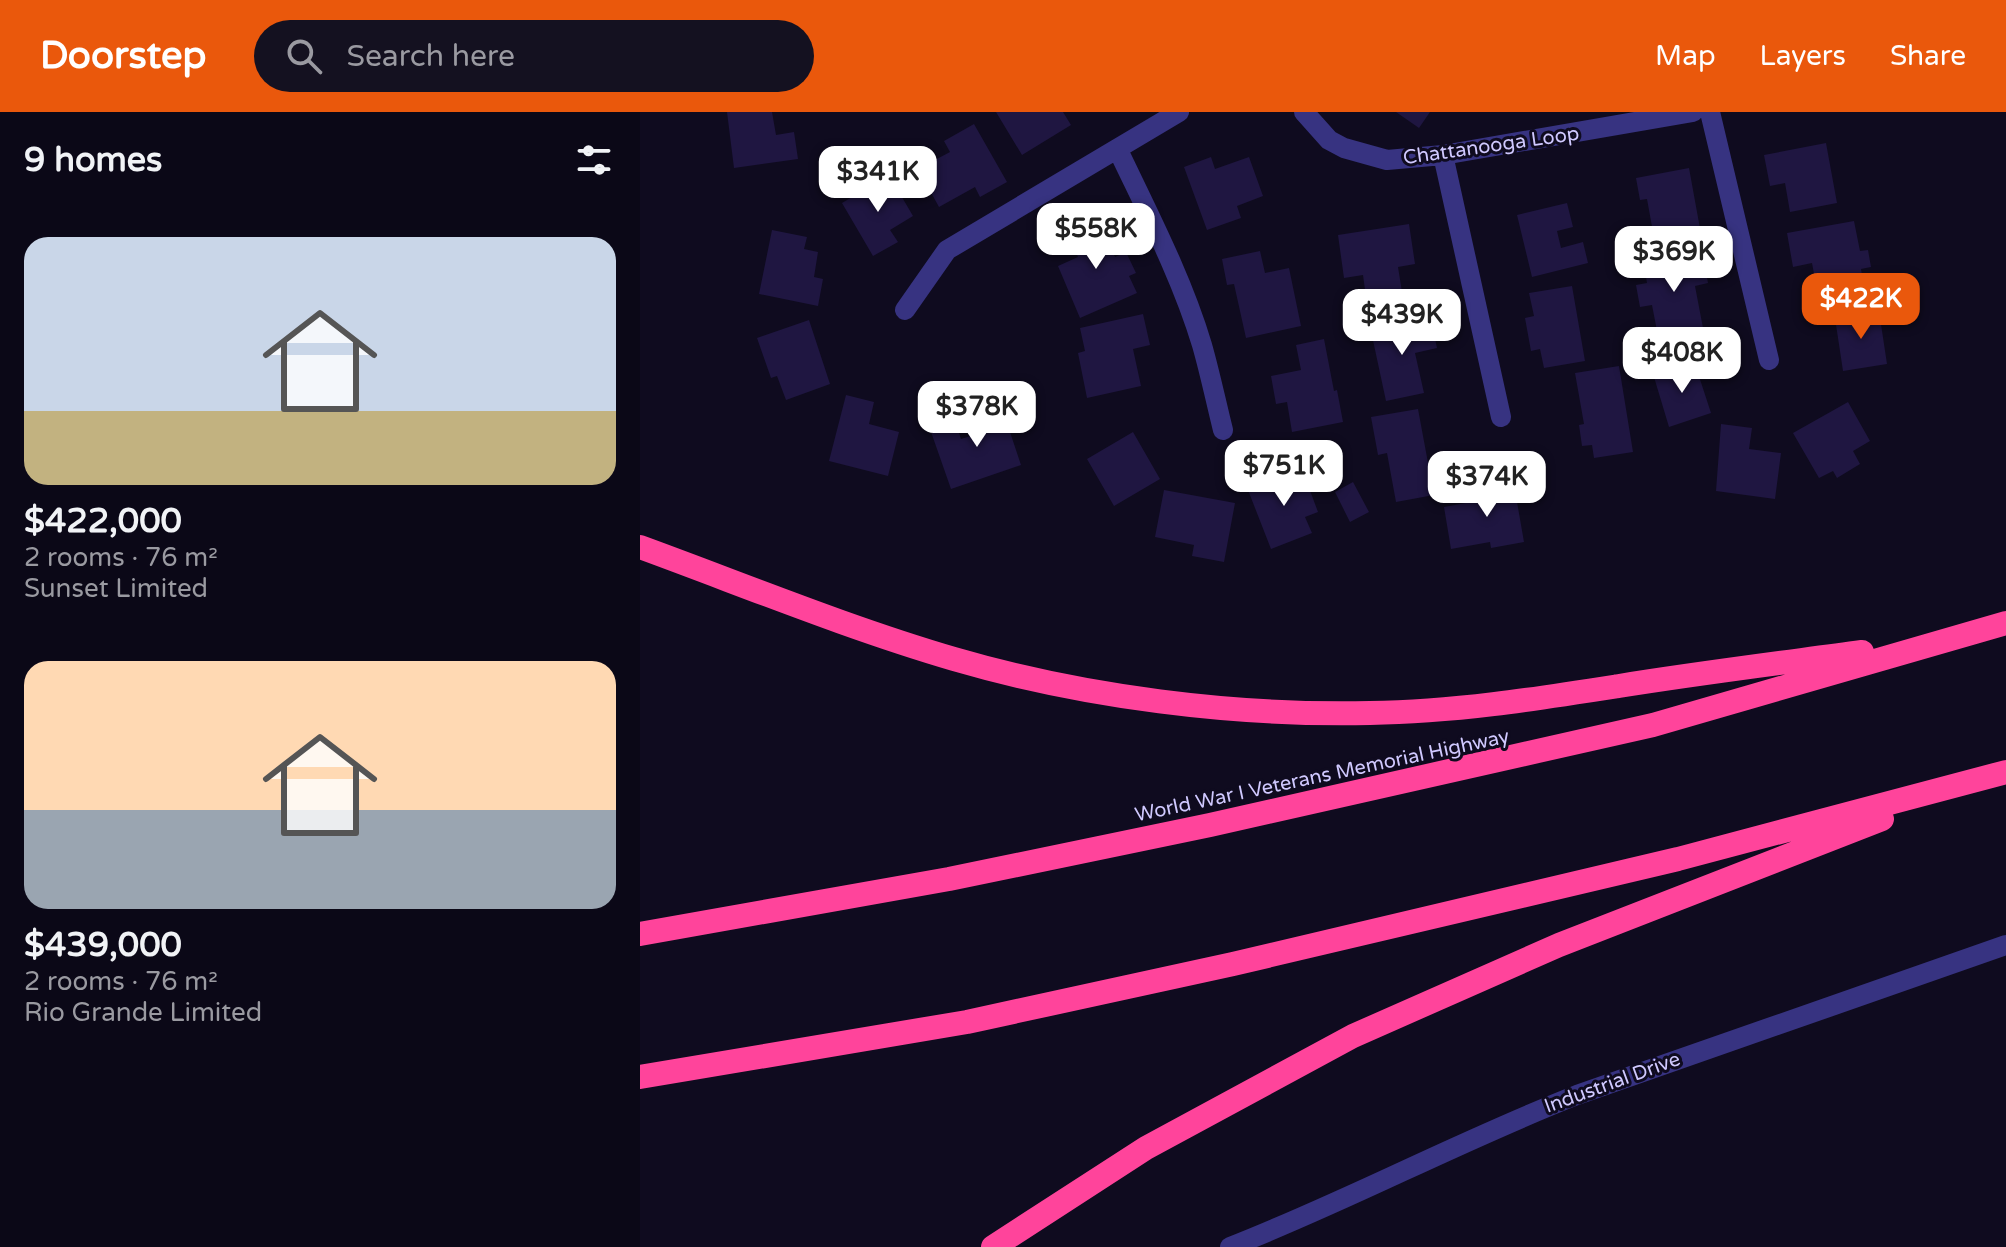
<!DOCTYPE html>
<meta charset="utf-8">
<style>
:root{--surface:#0b0817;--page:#141120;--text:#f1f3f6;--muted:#9a9aa1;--accent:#ea580c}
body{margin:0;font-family:"Varela Round",sans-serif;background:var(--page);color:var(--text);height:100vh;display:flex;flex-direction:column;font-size:30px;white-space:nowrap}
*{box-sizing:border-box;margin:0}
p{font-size:26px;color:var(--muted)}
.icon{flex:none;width:44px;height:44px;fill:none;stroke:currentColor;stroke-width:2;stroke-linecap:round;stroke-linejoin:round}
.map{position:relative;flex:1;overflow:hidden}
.details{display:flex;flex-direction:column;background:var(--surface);width:640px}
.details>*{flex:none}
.price{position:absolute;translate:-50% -68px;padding:0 18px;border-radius:16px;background:#fff;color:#222;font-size:26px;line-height:52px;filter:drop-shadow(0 2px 4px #0008)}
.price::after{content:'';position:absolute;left:50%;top:48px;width:24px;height:18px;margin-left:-12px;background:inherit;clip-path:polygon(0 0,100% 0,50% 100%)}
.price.current{background:var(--accent);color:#fff}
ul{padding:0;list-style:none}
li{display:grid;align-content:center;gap:16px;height:424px;padding:0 24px}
li span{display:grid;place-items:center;height:248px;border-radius:24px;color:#555}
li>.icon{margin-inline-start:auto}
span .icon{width:144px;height:144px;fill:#fffc;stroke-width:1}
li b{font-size:34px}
h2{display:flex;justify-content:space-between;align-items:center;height:96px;padding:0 24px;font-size:34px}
header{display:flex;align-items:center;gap:48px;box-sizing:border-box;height:112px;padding:0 40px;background:var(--accent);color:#fff}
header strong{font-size:38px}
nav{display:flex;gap:44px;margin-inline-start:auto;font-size:28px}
.search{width:560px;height:72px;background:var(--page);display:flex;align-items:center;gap:20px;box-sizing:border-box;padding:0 28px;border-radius:44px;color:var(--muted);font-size:30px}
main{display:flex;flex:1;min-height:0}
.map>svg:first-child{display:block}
.building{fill:#1f1641}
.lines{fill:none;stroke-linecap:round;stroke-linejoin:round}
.minor{stroke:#373381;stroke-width:20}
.motorway{stroke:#ff449b;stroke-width:24}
.labels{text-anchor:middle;stroke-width:6;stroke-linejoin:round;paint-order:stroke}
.street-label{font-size:20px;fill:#d0c9ff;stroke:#0f0b1f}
</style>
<header>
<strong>Doorstep</strong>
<div class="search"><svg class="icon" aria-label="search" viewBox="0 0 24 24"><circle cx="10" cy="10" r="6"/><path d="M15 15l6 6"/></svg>Search here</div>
<nav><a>Map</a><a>Layers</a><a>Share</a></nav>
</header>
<main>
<section class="details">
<h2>9 homes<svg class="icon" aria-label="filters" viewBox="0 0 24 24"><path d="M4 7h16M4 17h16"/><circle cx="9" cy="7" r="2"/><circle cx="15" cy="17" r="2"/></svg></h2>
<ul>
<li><span style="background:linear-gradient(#c9d6e8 70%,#c2b280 0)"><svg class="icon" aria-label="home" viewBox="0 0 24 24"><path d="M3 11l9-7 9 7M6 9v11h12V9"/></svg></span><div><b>$422,000</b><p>2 rooms · 76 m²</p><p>Sunset Limited</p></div></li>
<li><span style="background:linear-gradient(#ffd9b3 60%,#9aa5b1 0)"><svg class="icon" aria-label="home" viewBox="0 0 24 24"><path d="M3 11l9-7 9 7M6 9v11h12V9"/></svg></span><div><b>$439,000</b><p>2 rooms · 76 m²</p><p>Rio Grande Limited</p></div></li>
</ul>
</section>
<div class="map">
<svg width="1366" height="1135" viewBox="0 0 1366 1135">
<rect width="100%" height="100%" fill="#0f0b1f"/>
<path class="building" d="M 87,0 L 132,0 L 136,23 L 154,20 L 158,47 L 94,56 Z
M 356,0 L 423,0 L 431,13 L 382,43 Z
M 756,0 L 790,0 L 779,16 Z
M 334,12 L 367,70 L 340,85 L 335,75 L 299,95 L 278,57 L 310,40 L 304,29 Z
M 1186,31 L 1197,91 L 1150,100 L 1145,71 L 1130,74 L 1124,43 Z
M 571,45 L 575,57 L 609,45 L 623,84 L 597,94 L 601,106 L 567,118 L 544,55 Z
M 1049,56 L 1063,133 L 1004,143 L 1000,122 L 1013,120 L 1007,87 L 1000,88 L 996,66 Z
M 249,63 L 273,104 L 250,118 L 258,130 L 233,144 L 202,91 Z
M 927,91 L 933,115 L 917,119 L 921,136 L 943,130 L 948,151 L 892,165 L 877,103 Z
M 459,108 L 475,145 L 486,140 L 496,161 L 489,164 L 497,181 L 440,206 L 418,154 L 438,145 L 427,121 Z
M 1214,109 L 1220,139 L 1228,138 L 1231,155 L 1221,157 L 1225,181 L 1179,189 L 1172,151 L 1153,155 L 1147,121 Z
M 769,112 L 775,152 L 758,155 L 762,180 L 726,185 L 723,163 L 704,166 L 698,123 Z
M 132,118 L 167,125 L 164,137 L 178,140 L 174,165 L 183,167 L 178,194 L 119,182 Z
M 620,139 L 625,161 L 649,156 L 661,214 L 606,226 L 594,172 L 587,173 L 582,147 Z
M 1063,143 L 1068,171 L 1055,174 L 1063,216 L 1018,224 L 1012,193 L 1000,195 L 996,173 L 1007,171 L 1004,153 Z
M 932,174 L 945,249 L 904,256 L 900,237 L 891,239 L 885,206 L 894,204 L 889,181 Z
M 1239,199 L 1247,252 L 1203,259 L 1195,206 Z
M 503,202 L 510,233 L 493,237 L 501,274 L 447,286 L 438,241 L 445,239 L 440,216 Z
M 791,207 L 797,236 L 775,241 L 784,281 L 746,289 L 731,219 Z
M 169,208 L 190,272 L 146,288 L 137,264 L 131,266 L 117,226 Z
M 684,227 L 694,279 L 697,278 L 703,310 L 652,320 L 647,290 L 636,292 L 631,264 L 661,258 L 656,233 Z
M 1055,252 L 1071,301 L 1029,315 L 1014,265 Z
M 979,254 L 993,340 L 954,346 L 952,333 L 942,334 L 939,313 L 944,312 L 935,261 Z
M 206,283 L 234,290 L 229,312 L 259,320 L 248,364 L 189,349 Z
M 360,290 L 381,353 L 311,377 L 290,317 L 315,309 L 321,327 L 343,320 L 336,299 Z
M 1208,290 L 1230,329 L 1213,339 L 1220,352 L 1197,366 L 1193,359 L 1179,366 L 1153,321 Z
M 778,297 L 794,383 L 756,390 L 747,341 L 738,343 L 731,305 Z
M 1081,312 L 1112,316 L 1109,337 L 1141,341 L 1135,387 L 1076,379 Z
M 493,320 L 520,367 L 474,394 L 447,347 Z
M 662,357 L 678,400 L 665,405 L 672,421 L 631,437 L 608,378 Z
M 873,367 L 884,430 L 851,436 L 850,430 L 811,437 L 804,395 L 847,387 L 844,372 Z
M 713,370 L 729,400 L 710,410 L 695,380 Z
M 524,378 L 595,391 L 584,450 L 552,444 L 554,433 L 515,425 Z"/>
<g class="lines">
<path class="minor" d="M 664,0 L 689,28 L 704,36 L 747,48 L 803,43 L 1053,0
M 1070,0 L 1129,248
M 478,38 C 508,101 542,166 562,233 C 570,261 576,290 583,318
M 803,43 L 861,305
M 265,198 L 307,138 L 539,0
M 590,1135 C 708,1089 819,1029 937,983 L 1366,833"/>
<path class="motorway" d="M 0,435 C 104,473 208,516 314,547 C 444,585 594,604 730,601 C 814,600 896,587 979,574 C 1060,561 1141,551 1222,540
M 0,822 L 309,767 L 570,713 L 1013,613 L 1366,511
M 0,965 L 327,910 L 593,852 L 1038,747 L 1366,660
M 353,1135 L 506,1036 L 713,924 L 919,833 L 1242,707"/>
</g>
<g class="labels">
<g class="street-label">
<text transform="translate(851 33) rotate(-8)" y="7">Chattanooga Loop</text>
<text transform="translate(682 663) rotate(-12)" y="7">World War I Veterans Memorial Highway</text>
<text transform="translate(972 970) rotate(-20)" y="7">Industrial Drive</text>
</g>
</g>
</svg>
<b class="price" style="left:238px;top:102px">$341K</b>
<b class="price" style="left:456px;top:159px">$558K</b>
<b class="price" style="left:1034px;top:182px">$369K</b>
<b class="price current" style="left:1221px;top:229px">$422K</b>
<b class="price" style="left:762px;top:245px">$439K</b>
<b class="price" style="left:1042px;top:283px">$408K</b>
<b class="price" style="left:337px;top:337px">$378K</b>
<b class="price" style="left:644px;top:396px">$751K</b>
<b class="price" style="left:847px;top:407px">$374K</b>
</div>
</main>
